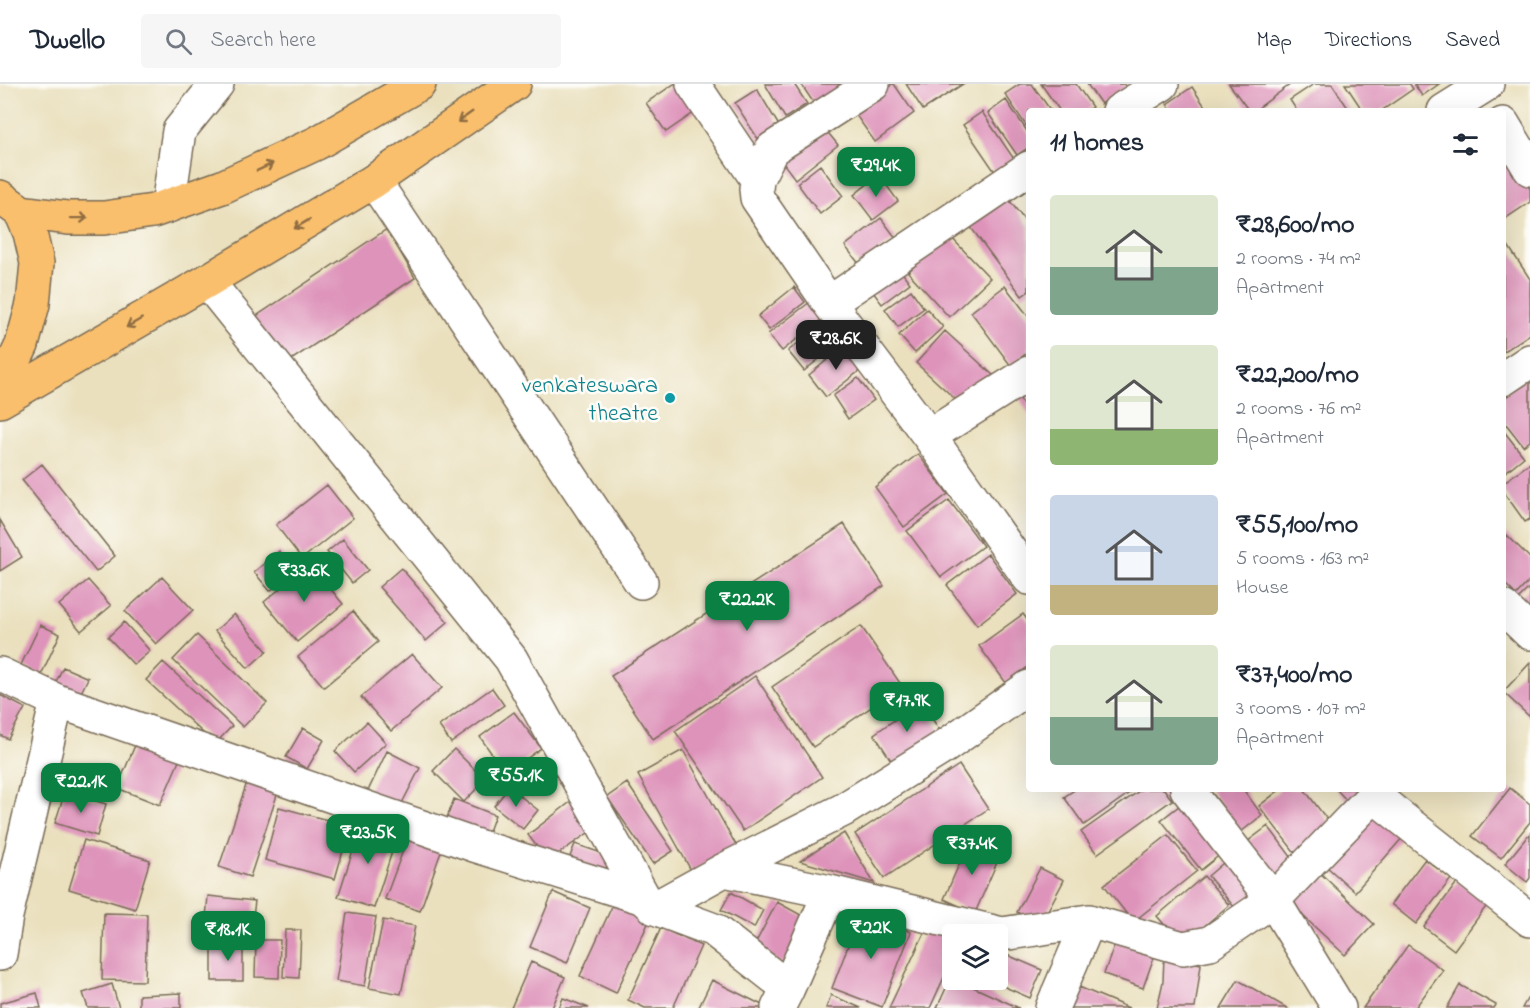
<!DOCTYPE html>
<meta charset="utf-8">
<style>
:root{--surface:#fff;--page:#f6f6f7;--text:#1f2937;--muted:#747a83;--line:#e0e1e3;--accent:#0b8043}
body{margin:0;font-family:"Indie Flower",sans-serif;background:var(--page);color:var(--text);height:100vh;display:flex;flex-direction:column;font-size:22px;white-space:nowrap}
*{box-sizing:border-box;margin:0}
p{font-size:20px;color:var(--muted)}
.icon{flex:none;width:33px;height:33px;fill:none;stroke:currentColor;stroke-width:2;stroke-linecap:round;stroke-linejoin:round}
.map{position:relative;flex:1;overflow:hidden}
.panel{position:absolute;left:1026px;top:24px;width:480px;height:684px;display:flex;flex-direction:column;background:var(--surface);border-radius:6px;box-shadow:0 6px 24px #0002}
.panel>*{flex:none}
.buttons{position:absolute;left:942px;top:840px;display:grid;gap:12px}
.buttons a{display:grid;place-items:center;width:66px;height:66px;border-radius:6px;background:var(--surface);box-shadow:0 6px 24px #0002;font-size:30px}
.price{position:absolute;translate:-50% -51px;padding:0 14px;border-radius:12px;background:var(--accent);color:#fff;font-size:20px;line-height:39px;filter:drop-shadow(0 2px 3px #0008)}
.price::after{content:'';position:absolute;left:50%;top:36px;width:18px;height:14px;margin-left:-9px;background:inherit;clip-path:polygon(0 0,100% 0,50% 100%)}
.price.current{background:#222;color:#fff}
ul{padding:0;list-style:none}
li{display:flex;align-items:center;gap:18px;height:150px;padding:0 24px}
li span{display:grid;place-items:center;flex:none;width:168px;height:120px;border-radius:6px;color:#555}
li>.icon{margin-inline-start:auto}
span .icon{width:72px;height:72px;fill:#fffc;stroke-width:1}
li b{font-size:26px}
h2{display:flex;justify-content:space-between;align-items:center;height:72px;padding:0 24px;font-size:26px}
header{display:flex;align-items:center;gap:36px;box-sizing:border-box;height:84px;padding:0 30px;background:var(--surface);border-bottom:2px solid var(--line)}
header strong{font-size:28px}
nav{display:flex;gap:33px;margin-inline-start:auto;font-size:21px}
.search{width:420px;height:54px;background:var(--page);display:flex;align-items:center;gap:15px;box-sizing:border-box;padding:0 21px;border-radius:6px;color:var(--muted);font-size:22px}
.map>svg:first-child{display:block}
.building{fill:#de93ba}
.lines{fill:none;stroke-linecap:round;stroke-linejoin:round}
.minor-casing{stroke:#786a56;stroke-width:36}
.primary-casing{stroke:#786a56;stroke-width:36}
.minor{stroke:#fff;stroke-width:33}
.primary{stroke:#f9bf6d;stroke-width:33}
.oneway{stroke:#906d42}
.culture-dot{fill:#0f9aa8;stroke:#fdfcf7;stroke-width:2}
.labels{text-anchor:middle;stroke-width:5;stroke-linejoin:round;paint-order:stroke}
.culture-label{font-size:24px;fill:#0d838f;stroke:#fdfcf7;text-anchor:end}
</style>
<header>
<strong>Dwello</strong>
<div class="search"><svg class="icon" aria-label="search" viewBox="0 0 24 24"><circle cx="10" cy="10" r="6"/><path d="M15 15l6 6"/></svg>Search here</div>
<nav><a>Map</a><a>Directions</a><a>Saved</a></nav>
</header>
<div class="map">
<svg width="1530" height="924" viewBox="0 0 1530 924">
<rect width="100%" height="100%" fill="#fdfcf7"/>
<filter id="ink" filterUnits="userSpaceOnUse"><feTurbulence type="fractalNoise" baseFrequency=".0167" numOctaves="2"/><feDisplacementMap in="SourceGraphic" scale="12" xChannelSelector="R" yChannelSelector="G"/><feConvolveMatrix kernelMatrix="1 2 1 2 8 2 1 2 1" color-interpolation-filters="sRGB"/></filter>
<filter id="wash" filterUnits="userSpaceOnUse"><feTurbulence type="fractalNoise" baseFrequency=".008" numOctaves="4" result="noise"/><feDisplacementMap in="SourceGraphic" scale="24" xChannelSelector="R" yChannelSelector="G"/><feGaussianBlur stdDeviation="1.35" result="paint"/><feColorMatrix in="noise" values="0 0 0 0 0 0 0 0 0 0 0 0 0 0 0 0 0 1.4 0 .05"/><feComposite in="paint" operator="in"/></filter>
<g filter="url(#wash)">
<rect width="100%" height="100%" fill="#eae0be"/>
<g id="blocks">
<path class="building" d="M 674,0 L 690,0 L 705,21 L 666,48 L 646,19 Z
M 765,0 L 794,0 L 807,20 L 785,34 Z
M 801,0 L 852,0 L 817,24 Z
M 892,0 L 894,0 L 914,29 L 875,58 L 853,27 Z
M 906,0 L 963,0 L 923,26 Z
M 1020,0 L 1032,0 L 1051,27 L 1029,27 L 1029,46 L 1005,10 Z
M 1041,0 L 1076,0 L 1092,23 L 1086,27 L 1060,27 Z
M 1087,0 L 1124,0 L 1126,3 L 1101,20 Z
M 1229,0 L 1291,0 L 1254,27 L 1249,27 Z
M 1314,0 L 1332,0 L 1350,27 L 1297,27 L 1290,16 Z
M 1345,0 L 1410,0 L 1413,5 L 1381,27 L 1363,27 Z
M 1414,0 L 1439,0 L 1422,12 Z
M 1192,3 L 1208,27 L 1171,27 L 1167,20 Z
M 757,5 L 781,45 L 760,58 L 735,19 Z
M 1006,16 L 1029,50 L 1029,63 L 1017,71 L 988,29 Z
M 982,28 L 1014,75 L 995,88 L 963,41 Z
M 825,45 L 838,61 L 795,95 L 783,79 Z
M 1503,64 L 1530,105 L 1530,118 L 1503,136 Z
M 820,81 L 843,112 L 820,130 L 797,99 Z
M 879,91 L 898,117 L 873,136 L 854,111 Z
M 1006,112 L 1029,142 L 1029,207 L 1022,212 L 969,141 Z
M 881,134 L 896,154 L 860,181 L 845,162 Z
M 387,145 L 415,194 L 279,284 L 249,237 Z
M 948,150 L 990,194 L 949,233 L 908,188 Z
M 1503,154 L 1530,195 L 1530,250 L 1503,268 Z
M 901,187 L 910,199 L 882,220 L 873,208 Z
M 1005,202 L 1029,233 L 1029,267 L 1011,282 L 971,228 Z
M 794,203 L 805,218 L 769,246 L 758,232 Z
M 911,206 L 924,224 L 898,243 L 885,225 Z
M 810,218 L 822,235 L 782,267 L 768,250 Z
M 927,225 L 943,243 L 915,269 L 899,251 Z
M 822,240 L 839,259 L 804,287 L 788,267 Z
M 945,247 L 994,292 L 965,324 L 916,279 Z
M 845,261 L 863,284 L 826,313 L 809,291 Z
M 1530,290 L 1530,357 L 1523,362 L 1503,336 L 1503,310 Z
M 858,294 L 874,316 L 848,335 L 833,312 Z
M 1029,307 L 1029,331 L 1019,313 Z
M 1503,346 L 1524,373 L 1503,390 Z
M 918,370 L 948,410 L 904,443 L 875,403 Z
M 1530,379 L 1530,435 L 1525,438 L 1503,407 L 1503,399 Z
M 42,380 L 115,472 L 96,488 L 22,396 Z
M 327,401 L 353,434 L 302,475 L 276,441 Z
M 949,416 L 983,462 L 941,493 L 907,447 Z
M 0,436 L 22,473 L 0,487 Z
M 844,440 L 884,502 L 653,655 L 611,592 Z
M 1507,451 L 1530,474 L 1530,496 L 1516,511 L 1503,498 L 1503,455 Z
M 343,455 L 368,486 L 352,499 L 327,468 Z
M 279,467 L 294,487 L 270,507 L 254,488 Z
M 988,470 L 1017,510 L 977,541 L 947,501 Z
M 310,480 L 343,520 L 297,558 L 264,518 Z
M 401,484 L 448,538 L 426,557 L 379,503 Z
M 162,493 L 193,526 L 156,560 L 125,527 Z
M 88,496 L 111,522 L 81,547 L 59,521 Z
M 1530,503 L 1530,526 L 1518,515 Z
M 353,527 L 378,558 L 324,603 L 298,573 Z
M 234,530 L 267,567 L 248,584 L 215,547 Z
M 1023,530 L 1029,538 L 1029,582 L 1006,599 L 979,562 Z
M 124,538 L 150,567 L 134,581 L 108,553 Z
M 40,541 L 60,550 L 41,591 L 21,581 Z
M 861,542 L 902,602 L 813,663 L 772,603 Z
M 197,551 L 267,619 L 243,643 L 173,576 Z
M 412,570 L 442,604 L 391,647 L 361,613 Z
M 163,578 L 232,642 L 215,660 L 146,596 Z
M 1530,579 L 1530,633 L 1503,608 Z
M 63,583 L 88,594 L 79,613 L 54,602 Z
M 755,592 L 822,693 L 743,747 L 675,647 Z
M 492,604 L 504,621 L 451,659 L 439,642 Z
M 0,611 L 25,624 L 8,655 L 0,651 Z
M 921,618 L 941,648 L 894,681 L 874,650 Z
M 514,628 L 541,664 L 506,690 L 480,653 Z
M 367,638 L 386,659 L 354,688 L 335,667 Z
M 303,644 L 324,656 L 307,685 L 286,673 Z
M 136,659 L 179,677 L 160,721 L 117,704 Z
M 454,665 L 485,696 L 464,718 L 433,687 Z
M 683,666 L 737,763 L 692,788 L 638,691 Z
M 387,667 L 420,684 L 400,723 L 368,707 Z
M 959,681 L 988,725 L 884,794 L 855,750 Z
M 248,695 L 279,705 L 250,793 L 219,783 Z
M 627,699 L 673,767 L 653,780 L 607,713 Z
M 509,703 L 538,726 L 523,745 L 494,722 Z
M 1510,704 L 1530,720 L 1530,738 L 1501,774 L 1472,752 Z
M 1076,705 L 1135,705 L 1084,741 L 1064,713 Z
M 1142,705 L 1164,705 L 1172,716 L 1097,770 L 1081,748 Z
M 1209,705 L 1243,705 L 1262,731 L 1241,748 Z
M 1281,705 L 1304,705 L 1332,742 L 1296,770 L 1259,722 Z
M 1336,705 L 1364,705 L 1349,719 Z
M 65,708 L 106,720 L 97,752 L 55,739 Z
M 454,715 L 495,731 L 485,758 L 444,742 Z
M 1188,715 L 1227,765 L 1201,786 L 1161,736 Z
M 573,716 L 595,744 L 548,777 L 528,751 Z
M 279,723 L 350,742 L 335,795 L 265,776 Z
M 1374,727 L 1403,753 L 1355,808 L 1326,782 Z
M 362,738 L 398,749 L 374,824 L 338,813 Z
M 1268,742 L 1295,778 L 1274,794 L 1247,758 Z
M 844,749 L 874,799 L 800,777 Z
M 1530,749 L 1530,794 L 1527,798 L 1505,780 Z
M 1168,751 L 1197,787 L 1133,838 L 1104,801 Z
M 408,753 L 442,765 L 420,827 L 385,815 Z
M 970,755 L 1001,769 L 975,829 L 944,815 Z
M 84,756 L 150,776 L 135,825 L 69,805 Z
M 575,760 L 622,776 L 617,791 L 569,775 Z
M 1229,774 L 1262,814 L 1241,831 L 1208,792 Z
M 1425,775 L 1451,795 L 1416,840 L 1391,820 Z
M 1040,784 L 1064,796 L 1040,841 L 1017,828 Z
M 1317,786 L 1374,840 L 1345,871 L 1288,818 Z
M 1204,792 L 1229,821 L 1182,861 L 1157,832 Z
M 1458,797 L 1488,820 L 1454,866 L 1424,843 Z
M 553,808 L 590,824 L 567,879 L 530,863 Z
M 731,808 L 763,826 L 754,844 L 721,826 Z
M 208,812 L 255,817 L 251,849 L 205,844 Z
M 614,818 L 650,835 L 616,909 L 580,892 Z
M 777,818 L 810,836 L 786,882 L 753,864 Z
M 861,828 L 911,848 L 882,923 L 832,904 Z
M 104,829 L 147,830 L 145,897 L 102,896 Z
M 347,829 L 376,833 L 365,902 L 336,897 Z
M 383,836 L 415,842 L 401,910 L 369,904 Z
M 927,843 L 952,854 L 952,876 L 930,924 L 889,924 Z
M 661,844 L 701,862 L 673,924 L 645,924 L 628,916 Z
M 285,846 L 301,846 L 299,894 L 283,893 Z
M 256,856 L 280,856 L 279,894 L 255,893 Z
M 1116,856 L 1155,870 L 1143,904 L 1104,890 Z
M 212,858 L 243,858 L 243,897 L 212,897 Z
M 1408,861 L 1443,886 L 1415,924 L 1363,924 Z
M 998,867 L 1042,886 L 1030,914 L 989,896 L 998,896 Z
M 1164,873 L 1201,880 L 1195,924 L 1157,924 L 1163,898 Z
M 531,878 L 565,893 L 552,924 L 511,924 Z
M 952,891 L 952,896 L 958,896 L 1019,924 L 937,924 Z
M 712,896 L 768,924 L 701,924 L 699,923 Z
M 1238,896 L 1287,924 L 1221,924 Z
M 112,900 L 119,924 L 88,924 L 83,909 Z
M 1460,901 L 1496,921 L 1494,924 L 1447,924 Z
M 1079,903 L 1129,924 L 1070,924 Z
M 37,909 L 41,924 L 0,924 L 0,919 Z
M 181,909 L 181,924 L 139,924 L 139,911 Z
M 1530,910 L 1530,924 L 1522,924 Z
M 831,911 L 861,924 L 826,924 Z
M 563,914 L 589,924 L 559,924 Z"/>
</g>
</g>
<g filter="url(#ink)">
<use href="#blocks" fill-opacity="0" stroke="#786a56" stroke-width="1.5"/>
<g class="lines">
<defs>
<path id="minor" d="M 693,0 L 757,95
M 873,0 L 772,65 L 757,95 L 756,105 L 757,114 L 829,219 L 929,352 L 1029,494
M 1119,27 L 1162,0
M 1444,27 L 1487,0
M 1503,40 L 1530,85
M 374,97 L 641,498
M 168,122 L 179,47 L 217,0
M 207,197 L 511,575 L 644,814
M 829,219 L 1029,84
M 1503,295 L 1530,277
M 929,352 L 1029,289
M 1503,523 L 1530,549
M 0,590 L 57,617 L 474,761 L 644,814 L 655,824 L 714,846 L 788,904 L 778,924
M 1187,705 L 1273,816 L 1380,705
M 1374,712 L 1530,836
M 724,786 L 830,808 L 1002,850 L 1089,837 L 1183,864 L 1210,859 L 1273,816 L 1339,924
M 655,824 L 724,786 L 843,726 L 944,663 L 1029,603
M 0,870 L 6,832 L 57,617
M 788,904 L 830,808
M 1052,924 L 1089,837"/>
<path id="primary" d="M 0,113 L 21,128 L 30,149 L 37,179 L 33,220 L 22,261 L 0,307
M 21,128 L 68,134 L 104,134 L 153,127 L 222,103 L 317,59 L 419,0
M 0,317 L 207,197 L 374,97 L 514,0"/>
</defs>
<use href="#minor" class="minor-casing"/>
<use href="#primary" class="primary-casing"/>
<use href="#minor" class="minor"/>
<use href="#primary" class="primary"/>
</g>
<defs><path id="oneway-shaft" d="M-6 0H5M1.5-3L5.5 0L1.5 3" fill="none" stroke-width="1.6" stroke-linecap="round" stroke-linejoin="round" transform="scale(1.5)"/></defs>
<g class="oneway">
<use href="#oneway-shaft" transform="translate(465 33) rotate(145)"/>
<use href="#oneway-shaft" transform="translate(265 83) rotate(-25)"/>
<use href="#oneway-shaft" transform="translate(79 134) rotate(-1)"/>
<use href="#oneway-shaft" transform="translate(302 140) rotate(149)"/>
<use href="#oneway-shaft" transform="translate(134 239) rotate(150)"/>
</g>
</g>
<circle class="culture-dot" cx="670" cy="314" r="6"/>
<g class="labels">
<g class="culture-label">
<text x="658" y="308">venkateswara<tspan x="658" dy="28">theatre</tspan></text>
</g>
</g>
</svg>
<div class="buttons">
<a><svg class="icon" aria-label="layers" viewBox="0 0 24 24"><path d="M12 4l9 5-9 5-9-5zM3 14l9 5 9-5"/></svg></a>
</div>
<b class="price" style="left:876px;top:114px">₹29.4K</b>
<b class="price current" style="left:836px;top:287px">₹28.6K</b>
<b class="price" style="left:304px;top:519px">₹33.6K</b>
<b class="price" style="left:747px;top:548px">₹22.2K</b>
<b class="price" style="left:907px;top:649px">₹17.9K</b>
<b class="price" style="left:516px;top:724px">₹55.1K</b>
<b class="price" style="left:81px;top:730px">₹22.1K</b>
<b class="price" style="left:368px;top:781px">₹23.5K</b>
<b class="price" style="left:972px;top:792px">₹37.4K</b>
<b class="price" style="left:871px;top:876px">₹22K</b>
<b class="price" style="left:228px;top:878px">₹18.1K</b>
<section class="panel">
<h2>11 homes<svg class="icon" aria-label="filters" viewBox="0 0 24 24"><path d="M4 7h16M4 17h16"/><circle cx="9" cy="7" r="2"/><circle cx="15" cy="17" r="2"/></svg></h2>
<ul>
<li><span style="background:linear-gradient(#dfe7d0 60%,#7fa58c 0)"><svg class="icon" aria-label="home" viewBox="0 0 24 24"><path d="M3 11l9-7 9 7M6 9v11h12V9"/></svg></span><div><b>₹28,600/mo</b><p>2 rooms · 74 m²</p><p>Apartment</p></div></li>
<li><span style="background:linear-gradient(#dfe7d0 70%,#8fb573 0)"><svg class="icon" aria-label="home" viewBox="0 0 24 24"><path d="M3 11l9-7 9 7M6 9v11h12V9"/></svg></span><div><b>₹22,200/mo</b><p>2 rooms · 76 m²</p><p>Apartment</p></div></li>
<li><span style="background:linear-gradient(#c9d6e8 75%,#c2b280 0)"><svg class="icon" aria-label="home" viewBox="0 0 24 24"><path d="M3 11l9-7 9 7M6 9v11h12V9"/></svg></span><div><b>₹55,100/mo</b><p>5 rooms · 163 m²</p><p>House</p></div></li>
<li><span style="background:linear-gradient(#dfe7d0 60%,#7fa58c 0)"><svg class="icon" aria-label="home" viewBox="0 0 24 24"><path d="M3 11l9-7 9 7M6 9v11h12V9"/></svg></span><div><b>₹37,400/mo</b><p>3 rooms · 107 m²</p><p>Apartment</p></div></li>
</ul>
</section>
</div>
